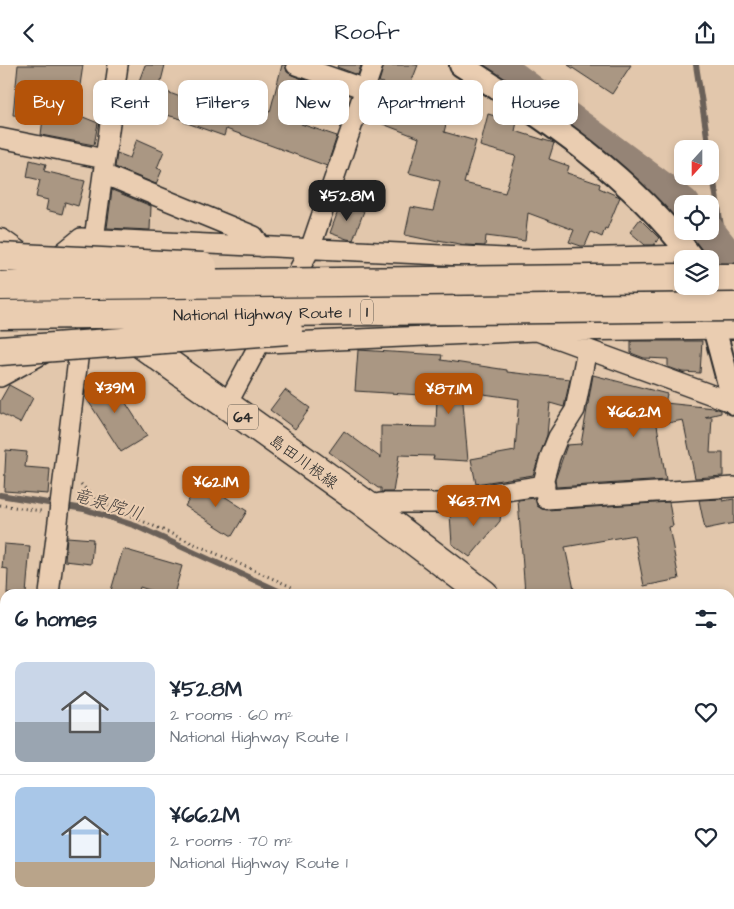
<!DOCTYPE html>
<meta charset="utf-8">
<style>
:root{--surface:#fff;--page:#f6f6f7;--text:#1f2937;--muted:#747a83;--line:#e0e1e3;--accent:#b45309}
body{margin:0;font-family:"Architects Daughter","Klee One",sans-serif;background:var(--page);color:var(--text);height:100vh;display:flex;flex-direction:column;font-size:19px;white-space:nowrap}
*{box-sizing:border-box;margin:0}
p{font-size:16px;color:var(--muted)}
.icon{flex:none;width:28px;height:28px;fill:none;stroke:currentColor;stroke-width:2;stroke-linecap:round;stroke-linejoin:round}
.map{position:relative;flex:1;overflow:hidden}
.details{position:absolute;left:0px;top:524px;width:735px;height:321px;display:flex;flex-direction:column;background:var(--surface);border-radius:15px 15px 0 0;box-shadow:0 2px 8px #0003}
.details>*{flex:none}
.hud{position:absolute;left:15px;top:15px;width:705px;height:45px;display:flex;gap:10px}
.needle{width:32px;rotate:201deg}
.controls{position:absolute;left:674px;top:75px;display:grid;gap:10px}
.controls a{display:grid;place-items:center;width:45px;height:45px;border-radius:10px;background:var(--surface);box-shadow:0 2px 8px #0003;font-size:25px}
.price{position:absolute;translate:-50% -42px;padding:0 11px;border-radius:10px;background:var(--accent);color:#fff;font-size:16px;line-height:32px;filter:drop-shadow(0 1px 2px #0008)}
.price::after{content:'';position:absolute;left:50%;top:30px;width:15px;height:11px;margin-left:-8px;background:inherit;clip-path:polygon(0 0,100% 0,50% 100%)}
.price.current{background:#222;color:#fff}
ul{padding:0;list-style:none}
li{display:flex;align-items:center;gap:15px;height:125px;padding:0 15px}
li+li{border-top:1px solid var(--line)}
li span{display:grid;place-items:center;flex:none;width:140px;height:100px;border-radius:10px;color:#555}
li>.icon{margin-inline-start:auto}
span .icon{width:60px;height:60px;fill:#fffc;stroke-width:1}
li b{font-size:21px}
h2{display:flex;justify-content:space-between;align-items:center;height:60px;padding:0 15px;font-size:21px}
.tag{padding:0 18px;border-radius:10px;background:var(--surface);box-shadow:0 2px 8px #0003;font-size:18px;line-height:45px}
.tag.current{background:var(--accent);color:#fff}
header{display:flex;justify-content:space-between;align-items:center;height:65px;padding:0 15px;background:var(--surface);font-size:22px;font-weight:600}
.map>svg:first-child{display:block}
.green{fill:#c1aa94;stroke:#766a60}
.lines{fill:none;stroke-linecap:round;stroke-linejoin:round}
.stream{stroke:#6b6058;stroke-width:6}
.river{stroke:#958476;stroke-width:38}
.building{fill:#aa9783;stroke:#2b2b2b}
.minor-casing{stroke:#2b2b2b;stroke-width:22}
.tertiary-casing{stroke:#2b2b2b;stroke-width:26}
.primary-casing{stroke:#2b2b2b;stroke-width:31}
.trunk-casing{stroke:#2b2b2b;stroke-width:31}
.path{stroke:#2b2b2b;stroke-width:3;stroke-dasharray:1 4;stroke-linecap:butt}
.minor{stroke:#eacdb1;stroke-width:19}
.tertiary{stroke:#eacdb1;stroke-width:22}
.primary{stroke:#eacdb1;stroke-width:28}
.trunk{stroke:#eacdb1;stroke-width:28}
.trunk-bridge-casing{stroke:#2b2b2b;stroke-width:31;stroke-linecap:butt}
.trunk-bridge{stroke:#eacdb1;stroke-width:28}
.labels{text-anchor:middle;stroke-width:4;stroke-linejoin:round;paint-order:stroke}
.shield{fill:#eacdb1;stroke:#645c53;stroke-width:1}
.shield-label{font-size:15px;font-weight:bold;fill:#2b2b2b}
.street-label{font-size:16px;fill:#2b2b2b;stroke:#eacdb1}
.water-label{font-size:18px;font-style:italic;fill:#46413e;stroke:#eacdb1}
</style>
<header><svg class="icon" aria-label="back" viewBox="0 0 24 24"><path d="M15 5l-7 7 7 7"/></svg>Roofr<svg class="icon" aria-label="share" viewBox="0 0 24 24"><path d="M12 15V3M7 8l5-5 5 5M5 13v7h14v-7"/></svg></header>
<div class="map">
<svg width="734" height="844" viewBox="0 0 734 844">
<rect width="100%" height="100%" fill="#e2c7ac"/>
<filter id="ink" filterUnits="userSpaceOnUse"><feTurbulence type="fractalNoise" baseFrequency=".02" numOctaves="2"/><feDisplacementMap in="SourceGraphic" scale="10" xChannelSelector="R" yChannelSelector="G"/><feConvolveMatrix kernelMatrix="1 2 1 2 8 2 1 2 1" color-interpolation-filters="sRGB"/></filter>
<g filter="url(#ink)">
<path class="green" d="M 730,782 L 734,785 L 734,844 L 539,844 L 549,840 L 730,840 Z"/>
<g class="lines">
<path class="stream" d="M 696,0 L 709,84
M 710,92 L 726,193
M 0,430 L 84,444 L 136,461 L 285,529
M 730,551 L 734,552"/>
<path class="river" d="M 492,0 L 682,141
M 705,166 L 726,193"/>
</g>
<path class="building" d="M 18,0 L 83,0 L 79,27 L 41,17 L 36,33 L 98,58 L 94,80 L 41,70 L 43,53 L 13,50 Z
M 145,0 L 165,0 L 159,24 L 191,36 L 194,28 L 250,47 L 252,40 L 270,47 L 282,0 L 285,0 L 287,7 L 292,10 L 312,18 L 301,59 L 337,71 L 327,101 L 226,64 L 224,71 L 184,57 L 185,55 L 130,40 Z
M 338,0 L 361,0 L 358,10 L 337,2 Z
M 384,0 L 418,0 L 411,18 L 454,29 L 444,67 L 476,76 L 464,118 L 505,128 L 516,91 L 480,81 L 488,49 L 517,57 L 515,66 L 554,78 L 549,94 L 569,101 L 567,108 L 600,119 L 599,123 L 620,132 L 607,164 L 605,163 L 602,172 L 591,167 L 585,181 L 581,181 L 569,177 L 574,165 L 528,148 L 525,176 L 486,171 L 485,181 L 465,180 L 438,175 L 438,177 L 405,170 L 411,142 L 433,146 L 440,116 L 409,108 L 419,73 L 370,54 L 384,18 L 379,17 Z
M 568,0 L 631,0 L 612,29 Z
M 137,74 L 164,86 L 157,103 L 162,105 L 156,119 L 115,102 L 117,88 L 130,93 Z
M 30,95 L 46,99 L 44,106 L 85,116 L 78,141 L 65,137 L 62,149 L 46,145 L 48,135 L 36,132 L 40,115 L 27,112 Z
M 112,125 L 151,141 L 150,165 L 107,163 Z
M 341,138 L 364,146 L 353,175 L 347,174 L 330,168 Z
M 640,154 L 659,173 L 654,180 L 645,180 L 630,167 Z
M 631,276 L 702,276 L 700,308 L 682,307 L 668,302 L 668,294 L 644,293 L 631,288 Z
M 358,285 L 442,290 L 441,295 L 507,305 L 507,307 L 570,314 L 564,342 L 550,338 L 547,370 L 533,410 L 476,419 L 471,394 L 515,386 L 519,334 L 462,326 L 468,396 L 433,394 L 434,391 L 399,390 L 393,427 L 381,427 L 381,423 L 378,423 L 329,387 L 344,366 L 381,393 L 381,361 L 436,362 L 437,331 L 355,326 Z
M 108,310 L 147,371 L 121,387 L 85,331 L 86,325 Z
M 593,310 L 667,329 L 665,338 L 714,343 L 721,345 L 721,348 L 705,352 L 712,352 L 710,388 L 723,388 L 723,411 L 695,413 L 683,355 L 657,360 L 666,415 L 556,422 L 555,415 L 567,380 L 581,379 Z
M 9,320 L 33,333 L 20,358 L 0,348 L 0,336 Z
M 285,325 L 310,343 L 295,364 L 270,345 Z
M 6,385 L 27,387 L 25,402 L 50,404 L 48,429 L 4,426 Z
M 201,416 L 247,446 L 232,471 L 185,441 Z
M 535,433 L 537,441 L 542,444 L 547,445 L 669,437 L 673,461 L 669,462 L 679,514 L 644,521 L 634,470 L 565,482 L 575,529 L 552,529 L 552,527 L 525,528 L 518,435 Z
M 723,434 L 723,436 L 734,434 L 734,458 L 705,464 L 699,435 Z
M 502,438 L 500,456 L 470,492 L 452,479 L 450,449 L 466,449 L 477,442 Z
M 67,472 L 93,474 L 91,499 L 65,496 Z
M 4,479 L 30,481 L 26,529 L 7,529 L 8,504 L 2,503 Z
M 123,484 L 182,501 L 174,529 L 162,529 L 140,522 L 138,529 L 110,529 Z"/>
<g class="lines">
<defs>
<path id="minor" d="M 296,0 L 365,24
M 0,73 L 105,94
M 103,109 L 254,171 L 262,182
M 94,174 L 118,0
M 50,198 L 81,173 L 528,194 L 690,190
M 550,266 L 734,264
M 268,278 L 537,266 L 734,338
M 587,284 L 575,345 L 558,372 L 550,392 L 544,414 L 546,434 L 734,422
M 0,312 L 48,286
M 225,340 L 232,330 L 310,184 L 373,0
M 368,441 L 381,438 L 465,438 L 473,431 L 545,420
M 49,529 L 81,270
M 730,569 L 734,570
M 0,666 L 5,649
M 454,840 L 454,844"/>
<path id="tertiary" d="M 461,0 C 546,54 633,112 693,194
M 703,221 L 734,338
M 0,571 L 5,572
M 730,644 L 734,644"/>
<path id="primary" d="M 0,178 L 368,441 L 484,529
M 730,733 L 734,738"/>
<path id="trunk" d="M 710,213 L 734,213"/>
</defs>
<use href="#minor" class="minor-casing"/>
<use href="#tertiary" class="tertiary-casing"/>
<use href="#primary" class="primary-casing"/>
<use href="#trunk" class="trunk-casing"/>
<path class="path" d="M 81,419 L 97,436 L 294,523 L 294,529
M 0,440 L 41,446
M 0,817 L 5,825
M 14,840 L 16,844"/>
<use href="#minor" class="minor"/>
<use href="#tertiary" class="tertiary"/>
<use href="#primary" class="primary"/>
<use href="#trunk" class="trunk"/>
<defs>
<path id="trunk-bridge" d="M 0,192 L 203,202
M 0,221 L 682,213
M 0,250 L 734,242
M 0,286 L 288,265"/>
</defs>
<use href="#trunk-bridge" class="trunk-bridge-casing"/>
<use href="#trunk-bridge" class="trunk-bridge"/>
</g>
</g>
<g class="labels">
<g class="shield">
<rect x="361" y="234.5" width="12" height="25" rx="4"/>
<rect x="228" y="339.5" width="30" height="25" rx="4"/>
</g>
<g class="shield-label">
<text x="367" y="252">1</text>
<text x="243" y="357">64</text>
</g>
<g class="street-label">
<text transform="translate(262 248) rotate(-1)" y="6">National Highway Route 1</text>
<text transform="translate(304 396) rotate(36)" y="6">島田川根線</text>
</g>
<g class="water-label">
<text transform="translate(108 439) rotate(17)" y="6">竜泉院川</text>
</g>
</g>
</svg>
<div class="controls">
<a><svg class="needle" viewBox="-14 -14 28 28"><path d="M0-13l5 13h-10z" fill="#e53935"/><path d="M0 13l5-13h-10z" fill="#747a83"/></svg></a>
<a><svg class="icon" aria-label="locate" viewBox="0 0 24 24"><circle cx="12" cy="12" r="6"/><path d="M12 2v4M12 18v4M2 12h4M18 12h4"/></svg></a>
<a><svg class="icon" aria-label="layers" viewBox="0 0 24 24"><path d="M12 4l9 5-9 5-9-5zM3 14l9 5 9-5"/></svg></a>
</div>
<b class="price current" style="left:347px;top:157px">¥52.8M</b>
<b class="price" style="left:115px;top:349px">¥39M</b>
<b class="price" style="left:449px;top:350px">¥87.1M</b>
<b class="price" style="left:634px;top:373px">¥66.2M</b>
<b class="price" style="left:216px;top:443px">¥62.1M</b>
<b class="price" style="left:474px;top:462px">¥63.7M</b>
<div class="hud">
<a class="tag current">Buy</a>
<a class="tag">Rent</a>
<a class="tag">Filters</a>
<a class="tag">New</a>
<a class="tag">Apartment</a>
<a class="tag">House</a>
</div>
<section class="details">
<h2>6 homes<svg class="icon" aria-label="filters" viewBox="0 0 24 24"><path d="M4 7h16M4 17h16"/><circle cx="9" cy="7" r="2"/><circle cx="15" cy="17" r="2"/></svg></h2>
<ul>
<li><span style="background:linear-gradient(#c9d6e8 60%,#9aa5b1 0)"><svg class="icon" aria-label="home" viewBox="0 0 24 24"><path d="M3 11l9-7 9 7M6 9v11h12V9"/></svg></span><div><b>¥52.8M</b><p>2 rooms · 60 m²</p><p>National Highway Route 1</p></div><svg class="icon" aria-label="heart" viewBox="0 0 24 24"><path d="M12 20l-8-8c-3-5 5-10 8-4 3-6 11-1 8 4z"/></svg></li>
<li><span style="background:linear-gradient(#a9c7e8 75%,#b9a48a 0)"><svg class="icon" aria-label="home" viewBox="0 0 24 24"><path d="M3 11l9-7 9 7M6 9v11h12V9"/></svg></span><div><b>¥66.2M</b><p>2 rooms · 70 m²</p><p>National Highway Route 1</p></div><svg class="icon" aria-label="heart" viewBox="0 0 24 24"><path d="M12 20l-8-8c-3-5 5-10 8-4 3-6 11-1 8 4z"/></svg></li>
</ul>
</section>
</div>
